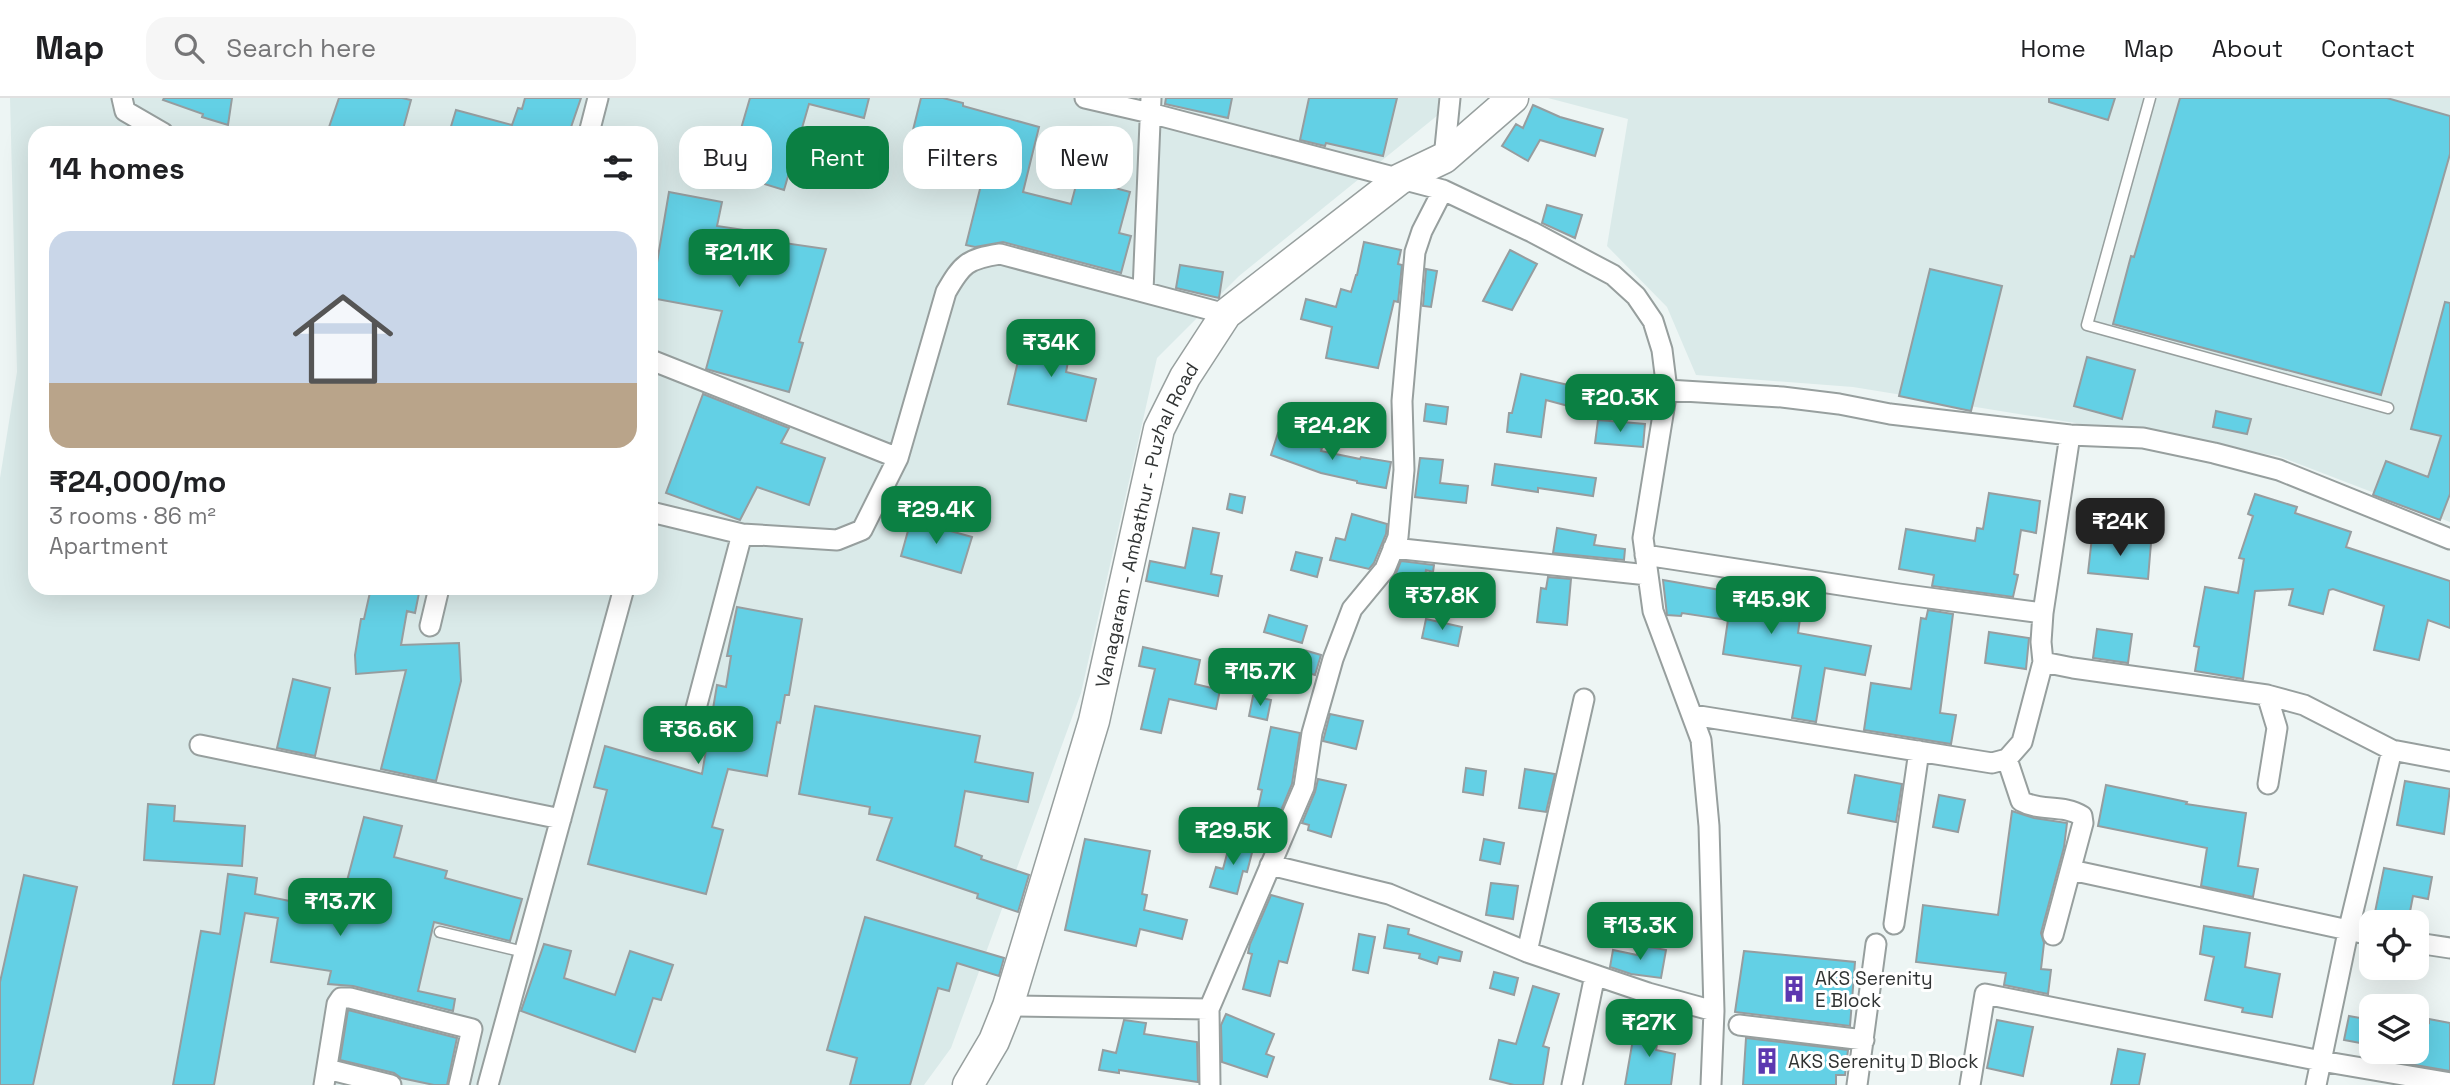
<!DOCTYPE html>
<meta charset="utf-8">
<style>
:root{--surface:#fff;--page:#f6f6f6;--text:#202124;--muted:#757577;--line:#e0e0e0;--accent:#0b8043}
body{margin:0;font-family:"Space Grotesk",sans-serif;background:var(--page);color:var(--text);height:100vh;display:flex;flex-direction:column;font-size:26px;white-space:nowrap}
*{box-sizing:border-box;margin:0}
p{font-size:23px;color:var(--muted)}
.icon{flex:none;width:38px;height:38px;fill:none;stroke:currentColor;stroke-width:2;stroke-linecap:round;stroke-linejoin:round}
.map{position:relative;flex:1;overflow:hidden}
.panel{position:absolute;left:28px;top:28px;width:630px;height:469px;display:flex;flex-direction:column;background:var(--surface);border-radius:21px;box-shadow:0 7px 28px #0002}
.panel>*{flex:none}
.banner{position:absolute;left:679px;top:28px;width:665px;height:63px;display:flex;gap:14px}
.controls{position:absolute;left:2359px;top:812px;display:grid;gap:14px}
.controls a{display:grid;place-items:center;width:70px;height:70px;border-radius:14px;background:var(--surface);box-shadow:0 7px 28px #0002;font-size:35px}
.price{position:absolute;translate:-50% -60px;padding:0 16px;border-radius:14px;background:var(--accent);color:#fff;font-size:23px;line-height:46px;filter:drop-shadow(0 2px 4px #0008)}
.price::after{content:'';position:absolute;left:50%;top:42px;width:21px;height:16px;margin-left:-10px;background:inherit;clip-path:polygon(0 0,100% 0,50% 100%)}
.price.active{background:#222;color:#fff}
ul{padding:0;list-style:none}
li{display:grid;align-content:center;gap:14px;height:371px;padding:0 21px}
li+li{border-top:2px solid var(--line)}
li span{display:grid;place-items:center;height:217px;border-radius:21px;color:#555}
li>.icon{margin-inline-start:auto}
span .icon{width:126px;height:126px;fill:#fffc;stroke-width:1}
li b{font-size:30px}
h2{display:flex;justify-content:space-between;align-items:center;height:84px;padding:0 21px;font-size:30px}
.tag{padding:0 24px;border-radius:21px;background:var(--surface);box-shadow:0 7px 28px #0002;font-size:24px;line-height:63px}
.tag.active{background:var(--accent);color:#fff}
header{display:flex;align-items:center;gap:42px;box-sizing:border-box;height:98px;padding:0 35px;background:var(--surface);border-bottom:2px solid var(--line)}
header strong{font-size:33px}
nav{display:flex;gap:38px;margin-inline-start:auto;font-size:24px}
.search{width:490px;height:63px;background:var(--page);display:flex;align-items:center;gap:18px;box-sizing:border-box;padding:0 24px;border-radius:21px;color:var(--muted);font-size:26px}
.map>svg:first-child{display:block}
.built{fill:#daeae9;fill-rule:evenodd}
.building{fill:#63d0e5;stroke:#969d9f;stroke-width:2}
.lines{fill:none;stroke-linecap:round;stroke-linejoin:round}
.lane-casing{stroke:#979f9e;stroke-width:13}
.street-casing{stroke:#979f9e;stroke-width:23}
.primary-casing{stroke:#979f9e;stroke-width:33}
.lane{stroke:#fff;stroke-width:10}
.street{stroke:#fff;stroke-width:19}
.primary{stroke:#fff;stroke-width:30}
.labels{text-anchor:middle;stroke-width:6;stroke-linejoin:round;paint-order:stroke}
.street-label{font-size:19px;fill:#313434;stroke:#fff}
.poi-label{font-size:19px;fill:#313434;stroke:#fff;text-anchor:start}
</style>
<header>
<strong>Map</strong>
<div class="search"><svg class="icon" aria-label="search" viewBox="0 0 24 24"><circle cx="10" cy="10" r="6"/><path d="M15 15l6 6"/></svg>Search here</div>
<nav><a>Home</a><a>Map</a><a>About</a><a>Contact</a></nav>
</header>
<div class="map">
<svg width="2450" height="987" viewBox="0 0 2450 987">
<rect width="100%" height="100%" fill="#edf5f4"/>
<path class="built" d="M 10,0 L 1459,0 L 1239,178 L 1157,260 L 1081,595 L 951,950 L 924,987 L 0,987 L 0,380 L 17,274 ZM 35,35 L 651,35 L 651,490 L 35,490 Z
M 1548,0 L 2450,0 L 2450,424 L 2278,358 L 1853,289 L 1696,277 L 1667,209 L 1607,148 L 1628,21 Z"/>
<path class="building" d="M 164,0 L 232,0 L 228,27 L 202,19 L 203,16 L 163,2 Z
M 339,0 L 402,0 L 411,2 L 402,35 L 327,35 Z
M 525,0 L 581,0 L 569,35 L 449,35 L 456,12 L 512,27 L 518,10 L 522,11 Z
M 750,0 L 869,0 L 864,20 L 809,6 L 784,92 L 728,75 Z
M 921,0 L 943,0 L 963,5 L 963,8 L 1039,29 L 1023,94 L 1071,106 L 1078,80 L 1130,94 L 1119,135 L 1131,138 L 1121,175 L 1003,144 L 975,149 L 966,147 L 982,83 L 955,76 L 956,73 L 906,60 Z
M 1166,0 L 1232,0 L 1228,20 L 1165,6 Z
M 1309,0 L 1397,0 L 1383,58 L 1326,45 L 1325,48 L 1300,42 Z
M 2049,0 L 2115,0 L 2108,22 L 2049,4 Z
M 2180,0 L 2387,0 L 2450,18 L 2450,56 L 2381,297 L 2113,226 L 2131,158 L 2134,159 Z
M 1533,7 L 1560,19 L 1603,31 L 1595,58 L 1540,42 L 1528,63 L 1502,48 L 1516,26 L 1523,30 Z
M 669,94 L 722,104 L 717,128 L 785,138 L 784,145 L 826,151 L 799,244 L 803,245 L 789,294 L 706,271 L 722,213 L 651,200 Z
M 1547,107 L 1582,117 L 1575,140 L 1542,125 Z
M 1364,144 L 1401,152 L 1398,166 L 1402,167 L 1398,204 L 1394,203 L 1378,270 L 1326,260 L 1332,229 L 1301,221 L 1306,201 L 1336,209 L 1341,191 L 1351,194 L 1356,177 L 1357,177 Z
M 1510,152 L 1537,166 L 1512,212 L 1483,203 Z
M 1180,167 L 1223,174 L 1219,200 L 1176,190 Z
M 1426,171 L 1437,173 L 1431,209 L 1423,208 Z
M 1930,171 L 2002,188 L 1971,313 L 1899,298 Z
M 2445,204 L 2450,205 L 2450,396 L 2440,422 L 2373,397 L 2386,363 L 2428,379 L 2441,338 L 2411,331 Z
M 1034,230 L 1073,238 L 1066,274 L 1096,281 L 1086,323 L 1008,306 L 1018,263 L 1026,265 Z
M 2087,259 L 2135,272 L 2122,321 L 2074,308 Z
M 1521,276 L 1577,289 L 1572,309 L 1546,302 L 1541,339 L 1507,334 L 1509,315 L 1512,315 Z
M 703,296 L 789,330 L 781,345 L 825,360 L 809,407 L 757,389 L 740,422 L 666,395 Z
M 1426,306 L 1448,309 L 1446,326 L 1424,323 Z
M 2216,313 L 2251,321 L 2247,336 L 2213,329 Z
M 1598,322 L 1645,326 L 1643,349 L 1595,345 Z
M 1278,335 L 1322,350 L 1321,353 L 1360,361 L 1361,359 L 1391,364 L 1386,390 L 1357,385 L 1357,383 L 1321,375 L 1271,357 Z
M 1420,360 L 1443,362 L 1440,385 L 1468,388 L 1466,405 L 1415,399 Z
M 1495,366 L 1596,380 L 1593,398 L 1538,390 L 1538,394 L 1492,387 Z
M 1989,395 L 2040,403 L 2036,435 L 2021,432 L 2014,476 L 2018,477 L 2013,499 L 1932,488 L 1934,477 L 1899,471 L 1906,431 L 1975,443 L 1977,430 L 1983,431 Z
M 1230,396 L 1245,399 L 1242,415 L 1227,411 Z
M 2255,396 L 2297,409 L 2295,415 L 2351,434 L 2346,449 L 2450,483 L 2450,530 L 2428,522 L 2419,562 L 2374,552 L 2384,508 L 2333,491 L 2329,492 L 2323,516 L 2289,507 L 2293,491 L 2255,493 L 2243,581 L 2195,573 L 2199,549 L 2194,548 L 2205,489 L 2238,495 L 2244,461 L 2239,460 L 2253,418 L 2248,416 Z
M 1352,416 L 1387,426 L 1386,436 L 1374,465 L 1369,471 L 1330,462 L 1336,440 L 1345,442 Z
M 911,422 L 972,439 L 961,475 L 901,458 Z
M 1193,430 L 1219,435 L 1211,476 L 1222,478 L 1218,498 L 1146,483 L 1150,463 L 1185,470 Z
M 1557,430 L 1596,437 L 1594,447 L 1625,451 L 1624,462 L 1553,455 Z
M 2092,439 L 2151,445 L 2148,481 L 2088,475 Z
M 1296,454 L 1322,460 L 1317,479 L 1291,472 Z
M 1401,463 L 1434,467 L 1433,474 L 1426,472 L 1420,511 L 1397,507 L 1402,479 L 1395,478 Z
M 1548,479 L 1571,481 L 1567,527 L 1537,524 L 1541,490 L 1546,491 Z
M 1663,482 L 1732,494 L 1733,489 L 1803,499 L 1798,535 L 1871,548 L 1865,577 L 1825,570 L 1816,624 L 1792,620 L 1801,568 L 1723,556 L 1728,522 L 1682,515 L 1681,518 L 1667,517 Z
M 371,490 L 420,490 L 415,515 L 407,513 L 401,547 L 459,545 L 461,583 L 436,683 L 381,671 L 406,572 L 356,576 L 355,557 L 361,521 L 364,521 Z
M 737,509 L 802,521 L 789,597 L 785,597 L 780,625 L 777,624 L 767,678 L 728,671 L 712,729 L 723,732 L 706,796 L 588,766 L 607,692 L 594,689 L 605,648 L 702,676 L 717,587 L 726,589 L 731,558 L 727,558 Z
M 1928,512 L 1953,516 L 1940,615 L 1956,617 L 1951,646 L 1864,632 L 1871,585 L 1911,591 L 1921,520 L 1926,521 Z
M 1269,517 L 1307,528 L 1302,545 L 1264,534 Z
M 1426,521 L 1462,529 L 1458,548 L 1422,540 Z
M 2097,531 L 2132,536 L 2128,565 L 2093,560 Z
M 1989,534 L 2029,540 L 2026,571 L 1985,565 Z
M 1143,549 L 1200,562 L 1195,586 L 1220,592 L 1216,611 L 1169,601 L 1161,635 L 1141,631 L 1155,571 L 1139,568 Z
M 1304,552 L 1321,557 L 1315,577 L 1298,572 Z
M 293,581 L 330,590 L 315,658 L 277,650 Z
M 1253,598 L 1271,602 L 1267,622 L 1249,618 Z
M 815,608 L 980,638 L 975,664 L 1033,675 L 1028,704 L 965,693 L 955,748 L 982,758 L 981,761 L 1029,777 L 1018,814 L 977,800 L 978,796 L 877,762 L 892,720 L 869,716 L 870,709 L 799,696 Z
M 1330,616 L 1363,623 L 1356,651 L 1323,643 Z
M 1271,629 L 1300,635 L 1292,686 L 1278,720 L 1257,715 L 1262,692 L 1258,691 Z
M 1466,670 L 1486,673 L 1483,697 L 1463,694 Z
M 1525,671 L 1555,676 L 1546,714 L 1519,710 Z
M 1855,677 L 1902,686 L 1896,724 L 1848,715 Z
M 1318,681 L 1346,687 L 1331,739 L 1308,732 L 1309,727 L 1302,725 L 1315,694 Z
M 2405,683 L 2450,691 L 2444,736 L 2397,727 Z
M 2106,687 L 2187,704 L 2186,706 L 2246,715 L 2238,768 L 2258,771 L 2253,799 L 2201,788 L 2207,750 L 2098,728 Z
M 1939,697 L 1965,702 L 1958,734 L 1933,729 Z
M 148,706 L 175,708 L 174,723 L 245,728 L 242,768 L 144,762 Z
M 2012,713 L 2034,720 L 2067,725 L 2064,749 L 2041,835 L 2044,845 L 2041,871 L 2051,872 L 2048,896 L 2004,887 L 2006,875 L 1916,864 L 1923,807 L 1998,817 Z
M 364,719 L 402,728 L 394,759 L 447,773 L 445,780 L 522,801 L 510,843 L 434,824 L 418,893 L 455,901 L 453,913 L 353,888 L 328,886 L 331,873 L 271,864 L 278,820 L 245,815 L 214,987 L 173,987 L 201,833 L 220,836 L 228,776 L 257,780 L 255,796 L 339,813 Z
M 1085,741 L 1150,753 L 1142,796 L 1147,797 L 1144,812 L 1187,822 L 1182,841 L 1140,831 L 1136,848 L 1065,832 Z
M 1231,741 L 1254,747 L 1247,774 L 1243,773 L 1237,796 L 1210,789 L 1216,769 L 1223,771 Z
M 1484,741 L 1504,745 L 1500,766 L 1480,762 Z
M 2384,770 L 2432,779 L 2428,801 L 2413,798 L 2408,824 L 2373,824 Z
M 24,777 L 77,789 L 33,987 L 0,987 L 0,884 Z
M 1491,785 L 1518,788 L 1513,821 L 1486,817 Z
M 1271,797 L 1303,806 L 1287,865 L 1279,863 L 1270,898 L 1243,891 L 1252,856 L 1248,855 L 1250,846 Z
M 865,819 L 1004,860 L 999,878 L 957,865 L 949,893 L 938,890 L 910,987 L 850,987 L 857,960 L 827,952 Z
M 1388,827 L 1409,831 L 1408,836 L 1462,854 L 1460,863 L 1439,859 L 1437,866 L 1419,860 L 1420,856 L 1384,850 Z
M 2204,828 L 2250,835 L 2245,869 L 2280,876 L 2272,919 L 2242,914 L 2243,910 L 2205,902 L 2214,859 L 2200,856 Z
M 1359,836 L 1375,839 L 1368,875 L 1353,872 Z
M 544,846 L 571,853 L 564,880 L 615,897 L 630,853 L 673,867 L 661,902 L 653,900 L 635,954 L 521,913 Z
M 1639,847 L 1666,852 L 1661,880 L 1631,876 L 1610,869 L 1613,852 L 1637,857 Z
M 1744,853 L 1855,864 L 1850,928 L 1735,914 Z
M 1494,874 L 1518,880 L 1514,897 L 1490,890 Z
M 1533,888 L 1559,896 L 1543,948 L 1549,950 L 1543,987 L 1514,987 L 1490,981 L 1499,942 L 1516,946 Z
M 348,912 L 457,940 L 447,987 L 434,987 L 401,980 L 394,975 L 340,962 Z
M 1610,914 L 1630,917 L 1627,936 L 1607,933 Z
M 1226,916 L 1274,936 L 1266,956 L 1274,959 L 1267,979 L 1222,964 L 1221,927 Z
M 2349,918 L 2371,922 L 2371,947 L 2344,942 Z
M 2429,921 L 2450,925 L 2450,973 L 2386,962 L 2387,954 L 2417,954 L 2417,922 L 2429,925 Z
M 1124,922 L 1146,925 L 1144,936 L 1197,944 L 1198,984 L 1119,972 L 1119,975 L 1099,972 L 1103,952 L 1116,955 Z
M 1997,922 L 2033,929 L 2023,978 L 1987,970 Z
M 1636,924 L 1660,929 L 1656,952 L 1675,956 L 1671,987 L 1625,987 Z
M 1746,940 L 1848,952 L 1845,977 L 1836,977 L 1836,987 L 1743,987 Z
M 2118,951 L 2145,956 L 2139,987 L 2111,987 Z"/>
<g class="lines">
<defs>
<path id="lane" d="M 2150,0 L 2087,227 L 2388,310
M 440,834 L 524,854"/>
<path id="street" d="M 122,0 L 125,13 L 163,35
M 1085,0 L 1150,15 L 1443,92 L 1532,134 L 1613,177 L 1636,198 L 1653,223 L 1662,252 L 1667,292 L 1643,440 L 1653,513 L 1701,642 L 1709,728 L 1714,913 L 1711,987
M 589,35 L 598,0
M 1444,60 L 1450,0
M 1143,193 L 1151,0
M 651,262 L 898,360
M 1667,292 L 1782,299 L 1839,306 L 1890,316 L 2070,337 L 2143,340 L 2214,355 L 2279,372 L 2450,441
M 651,414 L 742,436 L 837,442 L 862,432 L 898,360 L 946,194 C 962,166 967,161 1000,156 L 1226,216
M 1393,450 L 1648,477
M 1645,457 L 1899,496 L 2043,515 L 2041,544 L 2043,564 L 2073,570 L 2267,597 L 2304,607 L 2392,652
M 2043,515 L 2070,337
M 430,528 L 439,490
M 2267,597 L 2277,630 L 2268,686
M 1693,617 L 1992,665 L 2007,661 L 2022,644 L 2043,564
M 690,633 L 742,436
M 200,647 L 561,721
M 2007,661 L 2021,703 C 2040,714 2063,706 2082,718 L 2083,725 L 2053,837
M 1270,767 L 1389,796 L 1527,854 L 1648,895 L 1714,913
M 2071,772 L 2371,837
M 1894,826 L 1919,653
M 2417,845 L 2450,850
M 1527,854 L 1584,601
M 1008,908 L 1209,911 L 1210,987
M 1209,911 L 1304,689 L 1312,635 L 1333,561 L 1352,511 L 1385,471 L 1398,439 L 1404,372 L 1402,303 L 1415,154 L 1422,133 L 1443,92
M 1739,927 L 1864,942
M 327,971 L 391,987
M 324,987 L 337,906 L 341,900 L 350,900 L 472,931 L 459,987
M 488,987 L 624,490
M 1572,987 L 1595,877
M 1857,987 L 1876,846
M 1970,987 L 1985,896 L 2321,963 L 2450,985
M 2316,987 L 2348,834 L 2392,652 L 2450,663"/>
<g id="primary">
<path id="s1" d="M 968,987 L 994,943 L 1008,908 L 1094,623 L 1159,331 L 1185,279 L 1226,216 L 1400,81 L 1444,60 L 1513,0"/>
</g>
</defs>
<use href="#lane" class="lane-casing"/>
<use href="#street" class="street-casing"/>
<use href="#primary" class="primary-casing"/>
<use href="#lane" class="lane"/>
<use href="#street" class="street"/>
<use href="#primary" class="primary"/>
</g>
<defs>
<symbol id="building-bare" viewBox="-9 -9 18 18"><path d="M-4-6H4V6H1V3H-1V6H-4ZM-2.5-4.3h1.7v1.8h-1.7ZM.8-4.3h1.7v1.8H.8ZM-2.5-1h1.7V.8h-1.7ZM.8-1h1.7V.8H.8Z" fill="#5c38b0" stroke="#fff" stroke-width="2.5" paint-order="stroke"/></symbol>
</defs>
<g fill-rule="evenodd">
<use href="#building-bare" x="1775" y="872" width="38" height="38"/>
<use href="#building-bare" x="1748" y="944" width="38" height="38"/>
</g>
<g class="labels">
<g class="street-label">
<text dy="7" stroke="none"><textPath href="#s1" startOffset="590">Vanagaram - Ambathur - Puzhal Road</textPath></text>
</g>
<g class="poi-label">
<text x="1815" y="887">AKS Serenity<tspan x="1815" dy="22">E Block</tspan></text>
<text x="1788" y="970">AKS Serenity D Block</text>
</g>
</g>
</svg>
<div class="controls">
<a><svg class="icon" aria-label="locate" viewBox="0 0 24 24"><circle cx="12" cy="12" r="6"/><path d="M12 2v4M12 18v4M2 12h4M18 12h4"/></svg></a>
<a><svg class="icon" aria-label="layers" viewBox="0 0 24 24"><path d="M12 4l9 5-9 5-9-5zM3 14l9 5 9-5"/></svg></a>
</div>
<b class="price" style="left:739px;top:191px">₹21.1K</b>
<b class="price" style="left:1051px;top:281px">₹34K</b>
<b class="price" style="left:1620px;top:336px">₹20.3K</b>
<b class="price" style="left:1332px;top:364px">₹24.2K</b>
<b class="price" style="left:936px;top:448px">₹29.4K</b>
<b class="price active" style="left:2120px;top:460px">₹24K</b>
<b class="price" style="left:1442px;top:534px">₹37.8K</b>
<b class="price" style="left:1771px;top:538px">₹45.9K</b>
<b class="price" style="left:1260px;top:610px">₹15.7K</b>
<b class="price" style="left:698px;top:668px">₹36.6K</b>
<b class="price" style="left:1233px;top:769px">₹29.5K</b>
<b class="price" style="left:340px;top:840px">₹13.7K</b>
<b class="price" style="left:1640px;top:864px">₹13.3K</b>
<b class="price" style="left:1649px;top:961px">₹27K</b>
<div class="banner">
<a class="tag">Buy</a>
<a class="tag active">Rent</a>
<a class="tag">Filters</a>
<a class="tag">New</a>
</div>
<section class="panel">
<h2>14 homes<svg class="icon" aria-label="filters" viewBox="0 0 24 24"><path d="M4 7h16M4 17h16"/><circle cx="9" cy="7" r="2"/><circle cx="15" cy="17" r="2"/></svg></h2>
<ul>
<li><span style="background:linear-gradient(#c9d6e8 70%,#b9a48a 0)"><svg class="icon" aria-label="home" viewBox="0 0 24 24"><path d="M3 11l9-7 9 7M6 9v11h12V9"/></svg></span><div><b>₹24,000/mo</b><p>3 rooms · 86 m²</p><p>Apartment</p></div></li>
</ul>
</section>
</div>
